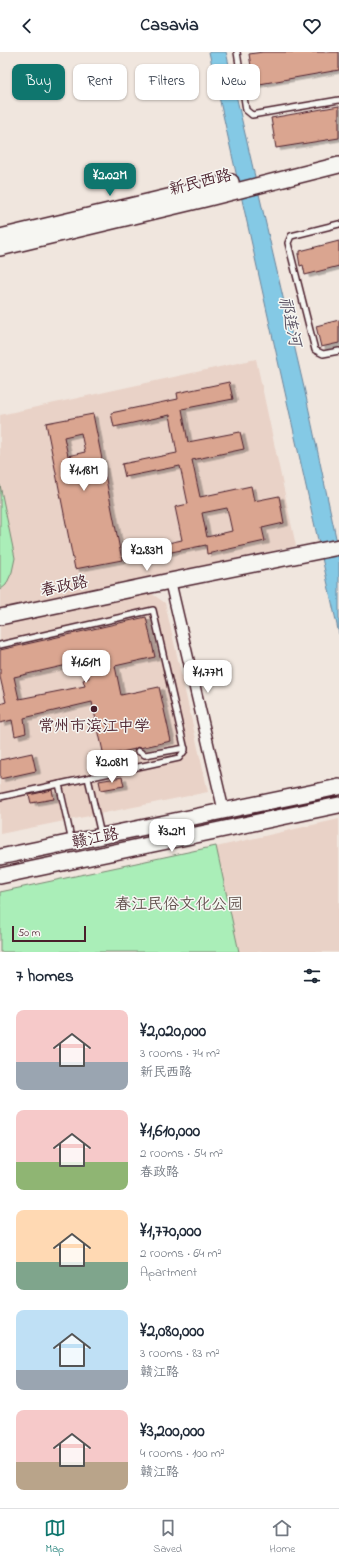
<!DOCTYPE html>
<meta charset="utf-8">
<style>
:root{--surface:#fff;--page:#f6f6f7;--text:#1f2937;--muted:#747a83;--line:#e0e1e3;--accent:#0f766e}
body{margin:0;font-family:"Indie Flower","LXGW WenKai TC",sans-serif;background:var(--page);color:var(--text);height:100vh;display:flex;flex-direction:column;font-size:15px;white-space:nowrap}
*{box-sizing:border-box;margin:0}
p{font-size:13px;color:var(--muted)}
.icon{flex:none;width:22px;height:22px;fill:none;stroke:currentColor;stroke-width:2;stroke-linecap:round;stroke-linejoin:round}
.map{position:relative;height:900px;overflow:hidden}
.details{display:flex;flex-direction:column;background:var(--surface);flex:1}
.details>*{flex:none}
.guide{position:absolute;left:12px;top:12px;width:315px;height:36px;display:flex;gap:8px}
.scale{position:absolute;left:12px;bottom:10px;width:74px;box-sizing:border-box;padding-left:4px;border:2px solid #4a1f2b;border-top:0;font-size:11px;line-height:14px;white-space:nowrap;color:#4a1f2b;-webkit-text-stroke:3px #f6f6f2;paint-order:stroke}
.price{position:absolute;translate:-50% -34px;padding:0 9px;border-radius:8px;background:#fff;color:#222;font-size:13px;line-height:26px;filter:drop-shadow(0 1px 2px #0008)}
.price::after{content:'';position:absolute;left:50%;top:24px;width:12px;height:9px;margin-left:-6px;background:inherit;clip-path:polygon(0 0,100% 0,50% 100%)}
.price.current{background:var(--accent);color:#fff}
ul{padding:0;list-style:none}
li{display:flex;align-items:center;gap:12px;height:100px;padding:0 16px}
li span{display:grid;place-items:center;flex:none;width:112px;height:80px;border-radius:8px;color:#555}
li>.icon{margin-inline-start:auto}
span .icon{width:48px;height:48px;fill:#fffc;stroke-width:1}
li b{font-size:17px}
h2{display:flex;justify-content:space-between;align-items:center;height:48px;padding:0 16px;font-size:17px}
.tag{padding:0 14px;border-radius:8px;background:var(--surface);box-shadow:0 1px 3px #0004;font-size:14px;line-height:36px}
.tag.current{background:var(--accent);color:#fff}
header{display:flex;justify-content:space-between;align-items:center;height:52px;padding:0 16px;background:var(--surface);font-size:18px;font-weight:700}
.dock{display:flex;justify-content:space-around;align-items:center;height:56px;border-top:1px solid var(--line);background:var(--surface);font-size:11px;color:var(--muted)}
.dock a{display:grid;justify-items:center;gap:2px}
.dock .current{color:var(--accent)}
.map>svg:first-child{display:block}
.built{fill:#e9d2c7}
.green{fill:#aaeeb8;stroke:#7a8672}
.water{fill:#84c9e5;stroke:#6d859b}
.building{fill:#daa590;stroke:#4a1f2b;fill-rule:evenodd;filter:url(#shadow)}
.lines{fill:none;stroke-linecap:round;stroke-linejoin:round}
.lane-casing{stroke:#4a1f2b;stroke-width:8}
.street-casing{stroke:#4a1f2b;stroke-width:13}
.secondary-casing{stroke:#4a1f2b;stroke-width:18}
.lane{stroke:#f6f6f2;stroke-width:5}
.street{stroke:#f6f6f2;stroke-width:10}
.secondary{stroke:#f6f6f2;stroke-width:15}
.poi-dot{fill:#4a1f2b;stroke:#f6f6f2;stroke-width:1.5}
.labels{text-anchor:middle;stroke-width:3;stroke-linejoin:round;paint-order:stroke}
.street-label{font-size:16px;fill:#4a1f2b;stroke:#f6f6f2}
.poi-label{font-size:16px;fill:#4a1f2b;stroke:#f6f6f2}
.park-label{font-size:16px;fill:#62534e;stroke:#f6f6f2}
.water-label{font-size:17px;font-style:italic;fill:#5b5263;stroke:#f6f6f2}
</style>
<header><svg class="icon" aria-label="back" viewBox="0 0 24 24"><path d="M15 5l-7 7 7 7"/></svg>Casavia<svg class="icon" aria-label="heart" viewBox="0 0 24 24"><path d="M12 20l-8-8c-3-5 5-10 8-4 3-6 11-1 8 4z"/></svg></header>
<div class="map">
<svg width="339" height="900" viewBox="0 0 339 900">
<defs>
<filter id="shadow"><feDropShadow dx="4.5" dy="2.5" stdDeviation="0" flood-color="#0004"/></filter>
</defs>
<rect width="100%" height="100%" fill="#f0e6de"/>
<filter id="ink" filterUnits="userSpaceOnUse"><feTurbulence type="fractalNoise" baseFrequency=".025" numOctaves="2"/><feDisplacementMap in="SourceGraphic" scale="8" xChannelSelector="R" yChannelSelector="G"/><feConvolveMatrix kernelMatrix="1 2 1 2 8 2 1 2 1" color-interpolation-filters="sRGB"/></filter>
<g filter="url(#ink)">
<path class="built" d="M 256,307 L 296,494 L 0,556 L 0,363 Z
M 151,541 L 165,551 L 208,740 L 0,782 L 0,573 Z
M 339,767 L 339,900 L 239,900 L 216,795 Z"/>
<path class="green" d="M 0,433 L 15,506 L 12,520 L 6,533 L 0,538 Z
M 216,794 L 239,900 L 0,900 L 0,840 Z"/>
<path class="water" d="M 209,0 L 226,0 L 305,340 L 339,500 L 339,582 Z"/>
<path class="building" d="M 263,0 L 339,0 L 339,18 L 254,33 L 249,2 Z
M 339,54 L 339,86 L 276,96 L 271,66 Z
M 339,189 L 339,214 L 305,223 L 303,213 L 300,214 L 298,202 L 300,202 L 300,199 Z
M 339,268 L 339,291 L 321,295 L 316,274 Z
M 229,330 L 233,347 L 182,357 L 188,390 L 240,380 L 244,397 L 192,408 L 200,445 L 251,434 L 254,449 L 279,444 L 284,471 L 262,476 L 265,489 L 207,502 L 206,493 L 137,507 L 135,498 L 182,488 L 175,455 L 188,452 L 180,414 L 125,425 L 122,412 L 177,401 L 170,363 L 114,375 L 111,361 L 178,347 L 177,341 ZM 227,456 L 232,479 L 207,485 L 202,461 Z
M 93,362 L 122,508 L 75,517 L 46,371 ZM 81,381 L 85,400 L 68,404 L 64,385 Z
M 146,565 L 155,605 L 115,614 L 121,643 L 159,635 L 171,689 L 104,704 L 92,650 L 24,666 L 26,681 L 15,684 L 12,668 L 0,671 L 0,652 L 6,650 L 0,625 L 0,598 ZM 85,609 L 89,626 L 83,628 L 85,634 L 19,647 L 14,625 Z
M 32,701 L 36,719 L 0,727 L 0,708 Z
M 122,725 L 124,734 L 101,738 L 99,729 Z
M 52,738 L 54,747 L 31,751 L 29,743 Z"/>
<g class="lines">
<defs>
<path id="lane" d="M 237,0 L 246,58 L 252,63 L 339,48
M 339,172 L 291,184 L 288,191 L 315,298 L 323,302 L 339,299
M 0,593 L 153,558 L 185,698 L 179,706 L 0,745
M 138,699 L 145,703 L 185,696
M 88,726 L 101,783
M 59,732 L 72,790"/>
<path id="street" d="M 170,529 L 224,760"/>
<path id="secondary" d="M 0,185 L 231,130
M 0,196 L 205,147 L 339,113
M 0,565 L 170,529 L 339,495
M 0,805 L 339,735
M 0,824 L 339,753"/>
</defs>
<use href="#lane" class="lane-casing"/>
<use href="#street" class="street-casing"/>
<use href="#secondary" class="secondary-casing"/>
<use href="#lane" class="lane"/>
<use href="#street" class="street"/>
<use href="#secondary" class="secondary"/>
</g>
</g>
<circle class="poi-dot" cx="94" cy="657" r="4"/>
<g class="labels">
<g class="street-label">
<text transform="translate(200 129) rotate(-14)" y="6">新民西路</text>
<text transform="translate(64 533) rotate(-12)" y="6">春政路</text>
<text transform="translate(95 785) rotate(-12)" y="6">赣江路</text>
</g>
<g class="poi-label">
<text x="94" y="679">常州市滨江中学</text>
</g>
<g class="park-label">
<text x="179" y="857">春江民俗文化公园</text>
</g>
<g class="water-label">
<text transform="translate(291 269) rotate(77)" y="6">祁连河</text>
</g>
</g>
</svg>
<div class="scale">50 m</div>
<b class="price current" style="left:110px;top:145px">¥2.02M</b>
<b class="price" style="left:84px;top:440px">¥1.18M</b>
<b class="price" style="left:147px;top:520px">¥2.83M</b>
<b class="price" style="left:86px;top:632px">¥1.61M</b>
<b class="price" style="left:208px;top:642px">¥1.77M</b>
<b class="price" style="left:112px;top:732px">¥2.08M</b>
<b class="price" style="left:172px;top:801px">¥3.2M</b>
<div class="guide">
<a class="tag current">Buy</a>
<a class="tag">Rent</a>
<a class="tag">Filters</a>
<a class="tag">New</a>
</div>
</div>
<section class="details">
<h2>7 homes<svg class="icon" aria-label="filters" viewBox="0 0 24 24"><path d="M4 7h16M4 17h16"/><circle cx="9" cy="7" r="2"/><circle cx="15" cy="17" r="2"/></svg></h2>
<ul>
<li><span style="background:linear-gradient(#f6c9c9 65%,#9aa5b1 0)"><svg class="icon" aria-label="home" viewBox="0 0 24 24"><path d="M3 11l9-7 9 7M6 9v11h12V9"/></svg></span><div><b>¥2,020,000</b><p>3 rooms · 74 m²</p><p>新民西路</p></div></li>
<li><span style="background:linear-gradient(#f6c9c9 65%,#8fb573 0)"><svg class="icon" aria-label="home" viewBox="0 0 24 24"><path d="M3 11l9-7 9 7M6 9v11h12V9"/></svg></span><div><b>¥1,610,000</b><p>2 rooms · 54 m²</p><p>春政路</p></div></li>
<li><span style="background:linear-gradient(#ffd9b3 65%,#7fa58c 0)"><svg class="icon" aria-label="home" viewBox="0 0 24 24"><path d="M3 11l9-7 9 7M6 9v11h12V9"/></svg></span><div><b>¥1,770,000</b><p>2 rooms · 64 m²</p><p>Apartment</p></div></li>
<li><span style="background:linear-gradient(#bfe0f5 75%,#9aa5b1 0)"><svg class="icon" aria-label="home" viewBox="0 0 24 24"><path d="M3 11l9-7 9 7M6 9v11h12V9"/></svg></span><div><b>¥2,080,000</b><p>3 rooms · 83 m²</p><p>赣江路</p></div></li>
<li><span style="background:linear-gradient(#f6c9c9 65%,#b9a48a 0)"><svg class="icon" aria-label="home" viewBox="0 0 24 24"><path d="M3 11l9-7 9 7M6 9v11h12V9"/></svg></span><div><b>¥3,200,000</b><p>4 rooms · 100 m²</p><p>赣江路</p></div></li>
</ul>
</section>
<nav class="dock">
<a class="current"><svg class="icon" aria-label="map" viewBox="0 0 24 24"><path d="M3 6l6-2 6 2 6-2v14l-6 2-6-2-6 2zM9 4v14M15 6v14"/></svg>Map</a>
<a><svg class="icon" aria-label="saved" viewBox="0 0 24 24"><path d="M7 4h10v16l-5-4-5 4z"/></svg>Saved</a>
<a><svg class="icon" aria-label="home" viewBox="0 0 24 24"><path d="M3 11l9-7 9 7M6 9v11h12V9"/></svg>Home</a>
</nav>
